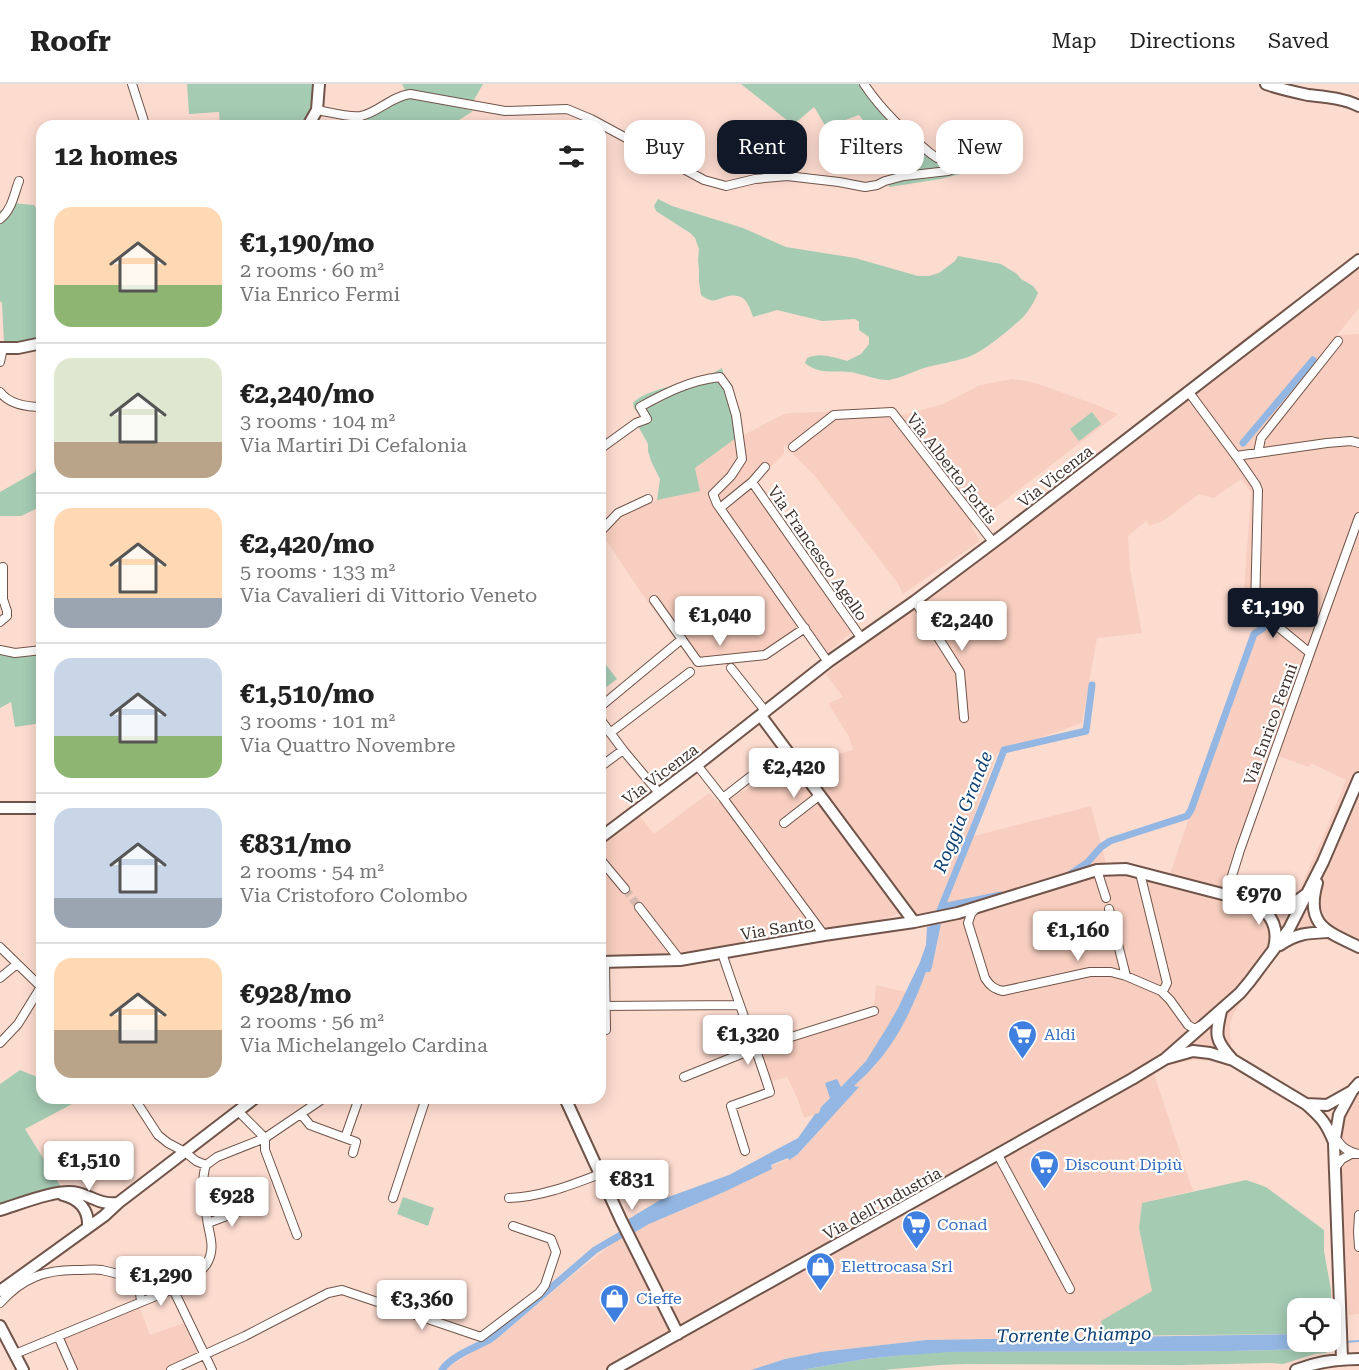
<!DOCTYPE html>
<meta charset="utf-8">
<style>
:root{--surface:#fff;--page:#f2f2f2;--text:#222;--muted:#767676;--line:#e0e0e0;--accent:#111827}
body{margin:0;font-family:"Roboto Serif",serif;background:var(--page);color:var(--text);height:100vh;display:flex;flex-direction:column;font-size:22px;white-space:nowrap}
*{box-sizing:border-box;margin:0}
p{font-size:20px;color:var(--muted)}
.icon{flex:none;width:33px;height:33px;fill:none;stroke:currentColor;stroke-width:2;stroke-linecap:round;stroke-linejoin:round}
.map{position:relative;flex:1;overflow:hidden}
.details{position:absolute;left:36px;top:36px;width:570px;height:984px;display:flex;flex-direction:column;background:var(--surface);border-radius:18px;box-shadow:0 3px 15px #0003}
.details>*{flex:none}
.hud{position:absolute;left:624px;top:36px;width:570px;height:54px;display:flex;gap:12px}
.controls{position:absolute;left:1287px;top:1214px;display:grid;gap:12px}
.controls a{display:grid;place-items:center;width:54px;height:54px;border-radius:12px;background:var(--surface);box-shadow:0 3px 15px #0003;font-size:30px}
.price{position:absolute;translate:-50% -51px;padding:0 14px;border-radius:6px;background:#fff;color:#222;font-size:20px;line-height:39px;filter:drop-shadow(0 2px 3px #0008)}
.price::after{content:'';position:absolute;left:50%;top:36px;width:18px;height:14px;margin-left:-9px;background:inherit;clip-path:polygon(0 0,100% 0,50% 100%)}
.price.on{background:var(--accent);color:#fff}
ul{padding:0;list-style:none}
li{display:flex;align-items:center;gap:18px;height:150px;padding:0 18px}
li+li{border-top:2px solid var(--line)}
li span{display:grid;place-items:center;flex:none;width:168px;height:120px;border-radius:18px;color:#555}
li>.icon{margin-inline-start:auto}
span .icon{width:72px;height:72px;fill:#fffc;stroke-width:1}
li b{font-size:26px}
h2{display:flex;justify-content:space-between;align-items:center;height:72px;padding:0 18px;font-size:26px}
.chip{padding:0 21px;border-radius:18px;background:var(--surface);box-shadow:0 3px 15px #0003;font-size:21px;line-height:54px}
.chip.on{background:var(--accent);color:#fff}
header{display:flex;align-items:center;gap:36px;box-sizing:border-box;height:84px;padding:0 30px;background:var(--surface);border-bottom:2px solid var(--line)}
header strong{font-size:28px}
nav{display:flex;gap:33px;margin-inline-start:auto;font-size:21px}
.map>svg:first-child{display:block}
.built{fill:#f7cebf;fill-rule:evenodd}
.green{fill:#a5cbb3}
.water{fill:#93b7e2}
.lines{fill:none;stroke-linecap:round;stroke-linejoin:round}
.stream{stroke:#93b7e2;stroke-width:2}
.canal{stroke:#93b7e2;stroke-width:7}
.street-tunnel{stroke:#d7baaf;stroke-width:8;stroke-dasharray:8 4;stroke-linecap:butt}
.street-casing{stroke:#70544a;stroke-width:10}
.secondary-casing{stroke:#70544a;stroke-width:14}
.street{stroke:#fff;stroke-width:8}
.secondary{stroke:#fff;stroke-width:10}
.labels{text-anchor:middle;stroke-width:4.5;stroke-linejoin:round;paint-order:stroke}
.street-label{font-size:16px;fill:#3f322d;stroke:#fff}
.shop-label{font-size:16px;fill:#366cbe;stroke:#fff;text-anchor:start}
.water-label{font-size:18px;font-style:italic;fill:#0b3e72;stroke:#fff}
</style>
<header>
<strong>Roofr</strong>
<nav><a>Map</a><a>Directions</a><a>Saved</a></nav>
</header>
<div class="map">
<svg width="1359" height="1286" viewBox="0 0 1359 1286">
<rect width="100%" height="100%" fill="#fddcd0"/>
<path class="built" d="M 1359,179 L 1359,224 L 1337,251 L 1359,250 L 1359,863 L 1321,855 L 1306,854 L 1272,866 L 1233,931 L 1230,942 L 1230,952 L 1232,958 L 1222,978 L 1195,976 L 1153,983 L 1156,996 L 1193,1107 L 1142,1119 L 1139,1144 L 1152,1207 L 1102,1237 L 1104,1252 L 926,1256 L 821,1268 L 785,1275 L 751,1286 L 447,1286 L 452,1281 L 471,1269 L 502,1251 L 564,1198 L 626,1149 L 628,1152 L 649,1140 L 724,1108 L 772,1084 L 771,1082 L 797,1072 L 858,1003 L 853,1002 L 875,982 L 896,952 L 912,921 L 927,887 L 932,883 L 941,841 L 927,843 L 900,829 L 876,838 L 853,842 L 816,844 L 709,865 L 663,870 L 629,872 L 618,871 L 609,872 L 600,861 L 600,759 L 639,731 L 654,750 L 709,709 L 718,718 L 802,680 L 853,666 L 849,653 L 828,619 L 843,613 L 826,590 L 914,523 L 952,497 L 1166,318 L 1266,237 L 1345,181 ZM 1241,395 L 1251,408 L 1243,521 L 1240,519 L 1256,537 L 1170,790 L 1143,782 L 1115,778 L 1106,779 L 1091,722 L 966,754 L 997,669 L 1082,639 L 1097,554 L 1142,549 L 1130,485 L 1128,452 L 1146,437 L 1150,442 L 1163,437 L 1199,410 L 1214,414 ZM 1278,672 L 1309,683 L 1311,680 L 1315,681 L 1346,696 L 1327,744 L 1298,808 L 1287,815 L 1277,816 L 1230,807 Z
M 1012,295 L 1032,298 L 1047,303 L 1094,320 L 1118,330 L 971,442 L 980,457 L 903,510 L 897,498 L 815,392 L 784,361 L 784,370 L 755,398 L 849,532 L 858,543 L 826,570 L 801,544 L 798,543 L 762,569 L 743,577 L 699,582 L 693,579 L 640,507 L 601,448 L 607,440 L 657,416 L 699,407 L 695,384 L 736,354 L 744,353 L 744,351 L 784,330 L 793,329 L 847,327 L 841,328 L 892,334 L 943,320 L 980,301 Z
M 876,901 L 906,908 L 886,946 L 866,977 L 821,1023 L 819,1029 L 804,1034 L 798,1016 L 787,993 L 766,999 L 757,970 L 876,928 L 877,924 L 874,921 Z
M 1359,1004 L 1359,1230 L 1349,1231 L 1336,1166 L 1339,1037 Z
M 138,1219 L 150,1251 L 189,1237 L 204,1271 L 168,1286 L 77,1286 L 62,1251 Z"/>
<path class="green" d="M 187,0 L 315,0 C 313,16 311,28 302,42 L 220,42 L 219,28 L 189,30 Z
M 402,0 L 483,0 L 470,23 L 463,22 L 461,24 L 473,27 L 450,42 L 370,42 L 363,31 L 406,8 Z
M 741,0 L 862,0 L 935,74 L 965,71 L 970,80 L 964,89 L 941,95 L 889,103 L 892,76 L 859,31 L 826,43 L 814,23 L 793,41 Z
M 658,115 L 672,122 L 743,144 L 786,163 L 855,174 L 918,192 L 929,192 L 939,189 L 955,177 L 958,172 L 1001,180 L 1017,190 L 1021,195 L 1033,202 L 1038,209 C 1034,218 1028,229 1020,236 C 1009,246 982,269 968,273 C 954,278 938,280 924,284 C 912,288 901,294 889,296 C 878,297 861,289 849,288 C 831,286 820,291 805,279 L 807,274 C 819,268 834,273 847,277 L 861,270 L 869,260 L 869,253 L 859,246 L 859,238 L 855,235 L 822,237 L 777,226 L 753,233 C 748,217 743,208 725,213 C 720,214 716,218 710,216 C 707,215 704,213 701,211 L 699,198 L 699,187 L 698,175 L 699,165 L 695,154 L 690,149 L 656,127 L 654,122 Z
M 12,119 L 34,121 L 42,133 L 42,256 L 23,259 L 4,258 L 2,219 L 0,217 L 0,127 Z
M 722,284 L 744,353 L 736,354 L 695,384 L 700,407 L 657,416 L 660,395 L 651,377 L 648,367 L 648,360 L 638,342 L 641,333 L 634,324 L 633,319 C 644,306 683,300 700,294 C 708,292 715,288 722,284 Z
M 1092,328 L 1101,340 L 1079,357 L 1070,345 Z
M 42,368 L 42,422 L 21,432 L 0,432 L 0,408 L 35,388 Z
M 42,564 L 42,639 L 15,643 L 11,618 L 0,624 L 0,566 Z
M 600,573 L 617,595 L 601,607 L 600,606 Z
M 20,986 L 42,995 L 42,1014 L 67,1014 L 72,1020 L 25,1045 L 61,1103 L 0,1125 L 0,1000 Z
M 1246,1096 L 1266,1103 L 1324,1146 L 1324,1167 L 1331,1206 L 1332,1249 L 1331,1249 L 1330,1224 L 1298,1224 L 1297,1250 L 1104,1252 L 1101,1237 L 1152,1207 L 1139,1144 L 1142,1119 Z
M 403,1113 L 434,1124 L 428,1142 L 397,1130 Z
M 1332,1262 L 1326,1269 L 1315,1270 L 1283,1280 L 1270,1279 L 1182,1281 L 966,1280 L 940,1281 L 884,1286 L 802,1286 L 865,1275 L 936,1268 L 1230,1267 L 1308,1265 Z"/>
<path class="water" d="M 941,840 L 932,883 L 930,888 L 926,888 C 914,921 898,956 874,982 C 868,989 860,996 854,1002 L 859,1003 L 797,1071 L 789,1076 L 788,1074 L 771,1081 L 772,1085 L 724,1108 L 649,1140 L 628,1152 L 622,1139 L 660,1116 L 729,1091 L 798,1054 L 815,1030 L 819,1029 L 821,1023 L 830,1014 L 825,999 L 837,995 L 841,1003 L 866,977 L 886,945 L 898,924 L 920,878 L 926,861 L 927,843 Z
M 1331,1249 L 1332,1249 L 1332,1262 L 1308,1265 L 1230,1267 L 936,1268 L 865,1275 L 802,1286 L 751,1286 L 785,1275 L 821,1268 L 926,1256 L 1297,1250 L 1298,1257 L 1330,1257 Z"/>
<g class="lines">
<path class="stream" d="M 1344,1258 L 1359,1257
M 909,1270 L 948,1267"/>
<path class="canal" d="M 1243,359 L 1313,276
M 1069,791 L 1087,779 L 1101,763 L 1110,757 L 1187,732 L 1191,726 L 1254,550 L 1263,544
M 942,823 L 1001,811
M 931,849 C 955,788 981,728 1004,666 L 1086,647 L 1092,601
M 442,1286 C 450,1273 474,1264 487,1257 C 493,1254 498,1249 503,1245 L 595,1166 L 629,1146"/>
<path class="street-tunnel" d="M 625,805 L 639,823"/>
<defs>
<path id="street" d="M 132,0 L 143,34 L 145,42
M 317,26 C 329,28 349,34 361,32 C 379,28 390,13 410,10 L 505,27 L 567,25 L 591,35 L 704,96 L 726,102 L 755,95 L 787,92 L 839,98 L 865,103 L 877,101 L 885,97 L 904,92 L 948,87 L 972,78 L 973,75 L 969,72 L 937,74 L 930,69 C 905,48 882,27 864,0
M 0,135 C 12,126 14,110 19,97
M 0,278 L 3,264
M 1188,307 L 1236,372 L 1256,401 L 1258,406 L 1255,524 L 1310,569 L 1240,766 L 1226,811
M 0,308 C 9,320 28,323 42,323
M 793,363 L 834,331 L 892,328 L 993,458
M 600,365 L 636,339 L 647,335 L 640,323 C 665,309 691,296 720,293 L 728,304 L 736,331 L 742,375 L 731,392 L 713,410 L 717,420 L 828,578
M 1258,369 L 1261,354 L 1338,257
M 1236,372 L 1327,359 L 1351,357 L 1359,359
M 752,398 L 862,555
M 720,424 L 752,398 L 765,383
M 600,448 L 618,429 L 648,415
M 654,516 L 698,578 L 765,571 L 805,544
M 915,517 L 960,588 L 964,634
M 0,538 L 7,532 L 7,527 L 3,515 L 3,483
M 0,566 L 15,569 L 42,566
M 1310,569 L 1359,433
M 731,584 L 766,628
M 600,623 L 682,555
M 600,635 L 623,666 L 659,709
M 610,649 L 690,588
M 697,681 L 723,714 L 824,851
M 600,683 L 623,666
M 723,714 L 786,665
M 784,739 L 820,711
M 600,775 L 625,805
M 1097,786 L 1106,814
M 1140,789 L 1167,899 L 1164,905 L 1161,907
M 639,823 L 680,876
M 976,824 L 971,830 L 968,839 L 985,894 C 990,902 994,905 1003,907 L 1090,888 L 1111,888 L 1126,892 L 1161,907 L 1170,916 L 1188,941 L 1195,945 L 1200,942
M 1109,825 L 1126,892
M 0,863 L 42,904
M 722,869 C 737,915 755,961 770,1008 L 731,1022 L 745,1067
M 605,879 L 606,946
M 0,894 L 17,880
M 600,922 L 739,921
M 0,959 L 18,940 L 42,901
M 684,993 L 756,964 L 874,927
M 134,1014 L 158,1051 L 168,1059 L 185,1068 L 196,1077 L 206,1081 L 217,1073 L 265,1054 L 265,1066 L 297,1151
M 238,1027 L 265,1054 L 324,1014
M 301,1030 L 310,1041 L 345,1054 L 358,1017
M 1335,1053 C 1342,1063 1347,1068 1359,1070
M 345,1054 L 356,1058 L 353,1069
M 998,1071 L 1070,1205
M 1334,1085 L 1342,1075 L 1353,1069
M 393,1114 L 426,1014
M 509,1114 C 541,1113 571,1101 600,1090
M 1359,1131 L 1358,1148 L 1359,1163
M 208,1139 L 248,1124
M 138,1194 L 141,1217
M 0,1219 C 22,1194 46,1185 79,1186 C 86,1186 95,1185 102,1186 C 115,1189 127,1193 139,1195 C 152,1196 164,1194 173,1205 L 212,1286
M 58,1252 L 73,1286
M 15,1270 L 173,1205 C 176,1202 179,1197 183,1195 C 191,1188 199,1191 206,1181 C 215,1167 211,1155 208,1141 C 205,1122 200,1098 206,1081
M 171,1286 L 245,1252 L 328,1209 L 342,1206 L 481,1253 L 539,1209 L 545,1201 L 556,1168 L 551,1155 L 513,1142"/>
<path id="secondary" d="M 1266,0 C 1280,5 1294,8 1308,11 C 1325,13 1343,14 1359,22
M 308,42 L 317,26 L 319,0
M 0,264 L 18,264 L 42,259
M 761,632 L 914,838
M 0,724 L 42,724
M 600,754 L 697,681 L 828,578 L 915,517 L 1003,451 L 1359,176
M 1317,799 C 1305,841 1326,847 1359,863
M 1255,819 C 1272,830 1279,845 1274,864
M 1280,861 C 1297,849 1308,849 1328,848
M 600,878 L 680,876 L 824,851 L 914,838 L 958,829 L 1097,786 L 1126,785 L 1226,811 L 1279,822 C 1290,822 1296,818 1305,811
M 1221,927 C 1215,952 1215,956 1232,975
M 1168,974 L 1193,967 L 1210,969 L 1233,976 L 1306,1020 L 1327,1021 L 1352,1007 L 1359,999
M 565,1014 L 621,1136 L 678,1250
M 1306,1020 C 1322,1034 1326,1039 1334,1058
M 63,1111 C 79,1115 89,1126 88,1143
M 0,1126 C 20,1120 58,1104 78,1109 C 93,1113 101,1121 118,1119
M 0,1207 L 104,1132 L 118,1119 L 255,1014
M 0,1242 L 23,1286
M 1342,1275 L 1334,1060 L 1339,1031 L 1352,1007
M 613,1286 L 1132,995 L 1165,975 L 1240,909 L 1250,897 L 1289,845 L 1323,778 L 1359,694
M 1296,1286 C 1316,1278 1337,1275 1359,1275"/>
</defs>
<use href="#street" class="street-casing"/>
<use href="#secondary" class="secondary-casing"/>
<use href="#street" class="street"/>
<use href="#secondary" class="secondary"/>
</g>
<defs>
<symbol id="supermarket-pin" viewBox="-11 -11 22 30"><path d="M0 17L-7.5 6A9.5 9.5 0 1 1 7.5 6Z" fill="#3f7fe0" stroke="#fff"/><path d="M-6-5.5h2.5l.6 2H6L4.5 2H-2.5L-4.4-4H-6ZM-1.5 3.2a1.3 1.3 0 1 0 .1 0ZM3 3.2a1.3 1.3 0 1 0 .1 0Z" fill="#fff"/></symbol>
<symbol id="shop-pin" viewBox="-11 -11 22 30"><path d="M0 17L-7.5 6A9.5 9.5 0 1 1 7.5 6Z" fill="#3f7fe0" stroke="#fff"/><path d="M-5-2.5h2.3a2.7 3.5 0 0 1 5.4 0H5L5.5 6h-11ZM-1.5-2.5h3a1.5 2.3 0 0 0-3 0Z" fill="#fff"/></symbol>
</defs>
<g fill-rule="evenodd">
<use href="#supermarket-pin" x="1006" y="934" width="33" height="45"/>
<use href="#supermarket-pin" x="1028" y="1064" width="33" height="45"/>
<use href="#supermarket-pin" x="900" y="1124" width="33" height="45"/>
<use href="#shop-pin" x="804" y="1166" width="33" height="45"/>
<use href="#shop-pin" x="598" y="1198" width="33" height="45"/>
</g>
<g class="labels">
<g class="street-label">
<text transform="translate(952 384) rotate(52)" y="6">Via Alberto Fortis</text>
<text transform="translate(1055 392) rotate(-38)" y="6">Via Vicenza</text>
<text transform="translate(818 469) rotate(55)" y="6">Via Francesco Agello</text>
<text transform="translate(1270 640) rotate(-70)" y="6">Via Enrico Fermi</text>
<text transform="translate(660 690) rotate(-37)" y="6">Via Vicenza</text>
<text transform="translate(777 844) rotate(-10)" y="6">Via Santo</text>
<text transform="translate(882 1119) rotate(-29)" y="6">Via dell'Industria</text>
</g>
<g class="shop-label">
<text x="1044" y="956">Aldi</text>
<text x="1065" y="1086">Discount Dipiù</text>
<text x="937" y="1146">Conad</text>
<text x="841" y="1188">Elettrocasa Srl</text>
<text x="636" y="1220">Cieffe</text>
</g>
<g class="water-label">
<text transform="translate(963 728) rotate(-68)" y="6">Roggia Grande</text>
<text transform="translate(1074 1251) rotate(-1)" y="6">Torrente Chiampo</text>
</g>
</g>
</svg>
<div class="controls">
<a><svg class="icon" aria-label="locate" viewBox="0 0 24 24"><circle cx="12" cy="12" r="6"/><path d="M12 2v4M12 18v4M2 12h4M18 12h4"/></svg></a>
</div>
<b class="price on" style="left:1273px;top:555px">€1,190</b>
<b class="price" style="left:720px;top:563px">€1,040</b>
<b class="price" style="left:962px;top:568px">€2,240</b>
<b class="price" style="left:794px;top:715px">€2,420</b>
<b class="price" style="left:1259px;top:842px">€970</b>
<b class="price" style="left:1078px;top:878px">€1,160</b>
<b class="price" style="left:748px;top:982px">€1,320</b>
<b class="price" style="left:89px;top:1108px">€1,510</b>
<b class="price" style="left:632px;top:1127px">€831</b>
<b class="price" style="left:232px;top:1144px">€928</b>
<b class="price" style="left:161px;top:1223px">€1,290</b>
<b class="price" style="left:422px;top:1247px">€3,360</b>
<div class="hud">
<a class="chip">Buy</a>
<a class="chip on">Rent</a>
<a class="chip">Filters</a>
<a class="chip">New</a>
</div>
<section class="details">
<h2>12 homes<svg class="icon" aria-label="filters" viewBox="0 0 24 24"><path d="M4 7h16M4 17h16"/><circle cx="9" cy="7" r="2"/><circle cx="15" cy="17" r="2"/></svg></h2>
<ul>
<li><span style="background:linear-gradient(#ffd9b3 65%,#8fb573 0)"><svg class="icon" aria-label="home" viewBox="0 0 24 24"><path d="M3 11l9-7 9 7M6 9v11h12V9"/></svg></span><div><b>€1,190/mo</b><p>2 rooms · 60 m²</p><p>Via Enrico Fermi</p></div></li>
<li><span style="background:linear-gradient(#dfe7d0 70%,#b9a48a 0)"><svg class="icon" aria-label="home" viewBox="0 0 24 24"><path d="M3 11l9-7 9 7M6 9v11h12V9"/></svg></span><div><b>€2,240/mo</b><p>3 rooms · 104 m²</p><p>Via Martiri Di Cefalonia</p></div></li>
<li><span style="background:linear-gradient(#ffd9b3 75%,#9aa5b1 0)"><svg class="icon" aria-label="home" viewBox="0 0 24 24"><path d="M3 11l9-7 9 7M6 9v11h12V9"/></svg></span><div><b>€2,420/mo</b><p>5 rooms · 133 m²</p><p>Via Cavalieri di Vittorio Veneto</p></div></li>
<li><span style="background:linear-gradient(#c9d6e8 65%,#8fb573 0)"><svg class="icon" aria-label="home" viewBox="0 0 24 24"><path d="M3 11l9-7 9 7M6 9v11h12V9"/></svg></span><div><b>€1,510/mo</b><p>3 rooms · 101 m²</p><p>Via Quattro Novembre</p></div></li>
<li><span style="background:linear-gradient(#c9d6e8 75%,#9aa5b1 0)"><svg class="icon" aria-label="home" viewBox="0 0 24 24"><path d="M3 11l9-7 9 7M6 9v11h12V9"/></svg></span><div><b>€831/mo</b><p>2 rooms · 54 m²</p><p>Via Cristoforo Colombo</p></div></li>
<li><span style="background:linear-gradient(#ffd9b3 60%,#b9a48a 0)"><svg class="icon" aria-label="home" viewBox="0 0 24 24"><path d="M3 11l9-7 9 7M6 9v11h12V9"/></svg></span><div><b>€928/mo</b><p>2 rooms · 56 m²</p><p>Via Michelangelo Cardina</p></div></li>
</ul>
</section>
</div>
